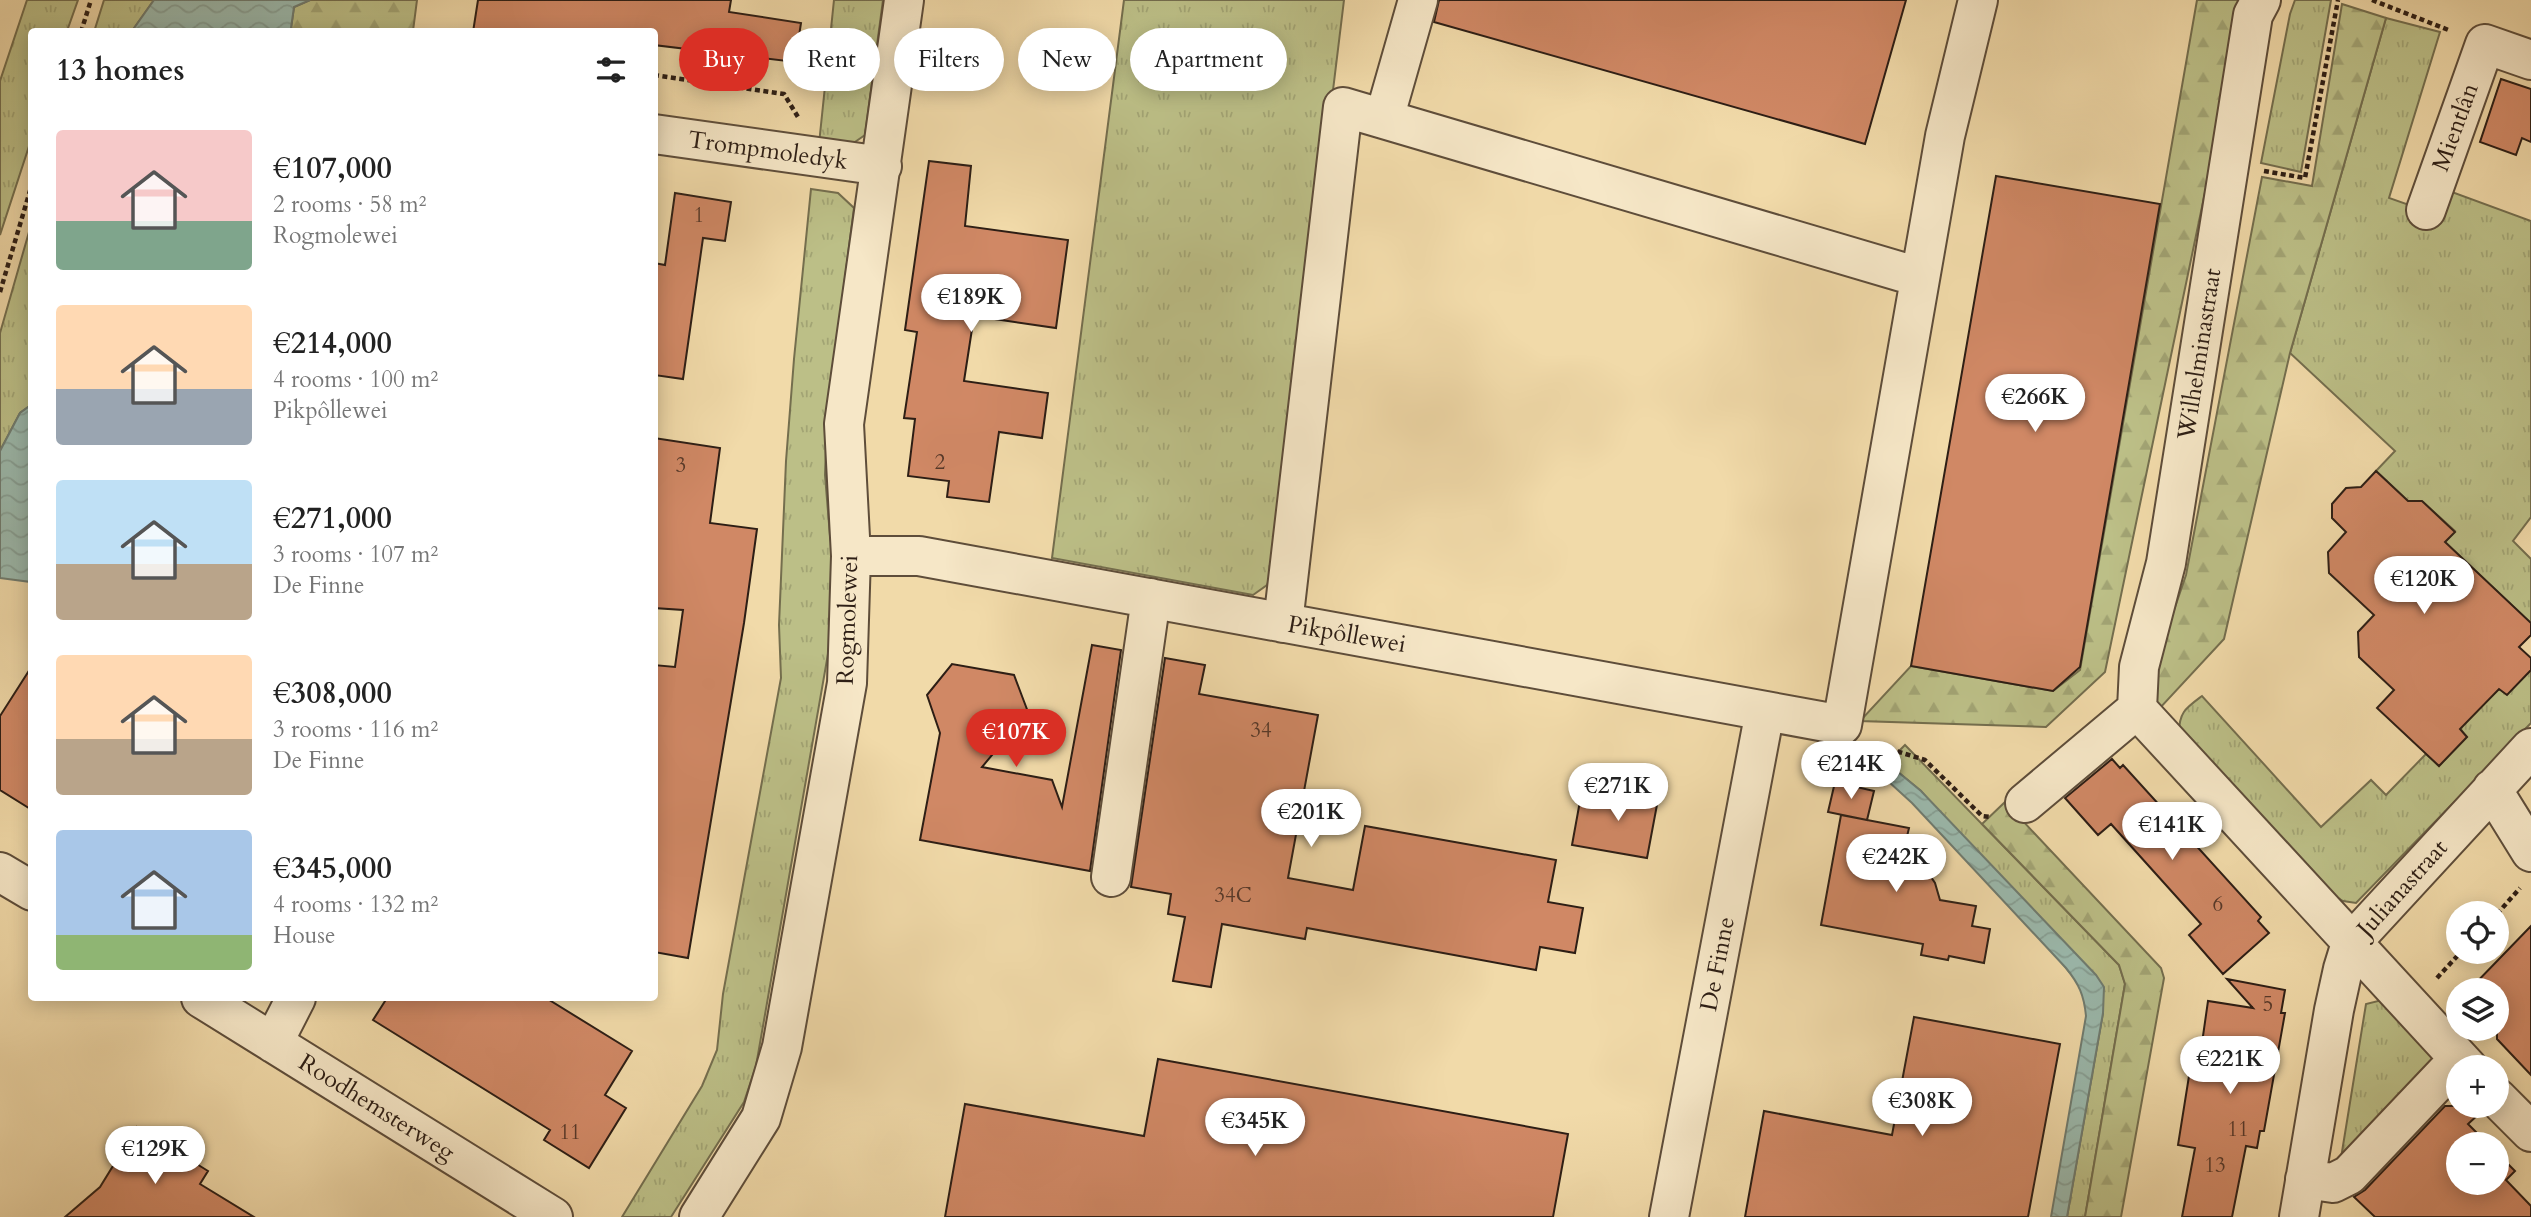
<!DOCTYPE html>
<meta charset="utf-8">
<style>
:root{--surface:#fff;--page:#f6f6f6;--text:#222;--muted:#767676;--accent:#d93025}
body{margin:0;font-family:Cardo,serif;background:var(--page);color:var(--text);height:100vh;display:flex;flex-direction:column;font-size:26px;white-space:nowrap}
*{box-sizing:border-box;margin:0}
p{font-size:23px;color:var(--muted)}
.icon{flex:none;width:38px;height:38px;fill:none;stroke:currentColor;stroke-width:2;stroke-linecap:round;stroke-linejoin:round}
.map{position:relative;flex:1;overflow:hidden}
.drawer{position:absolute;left:28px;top:28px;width:630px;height:973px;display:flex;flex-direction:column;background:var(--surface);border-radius:7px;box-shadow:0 4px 18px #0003}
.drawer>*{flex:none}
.hud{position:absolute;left:679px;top:28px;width:665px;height:63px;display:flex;gap:14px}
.tools{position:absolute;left:2446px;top:901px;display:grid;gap:14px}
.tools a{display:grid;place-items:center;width:63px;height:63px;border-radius:50%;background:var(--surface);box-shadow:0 4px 18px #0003;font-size:35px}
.price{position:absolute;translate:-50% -60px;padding:0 16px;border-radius:24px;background:#fff;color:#222;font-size:23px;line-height:46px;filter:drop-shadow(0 2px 4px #0008)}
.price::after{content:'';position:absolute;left:50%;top:42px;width:21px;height:16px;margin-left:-10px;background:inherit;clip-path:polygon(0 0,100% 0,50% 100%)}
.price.current{background:var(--accent);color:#fff}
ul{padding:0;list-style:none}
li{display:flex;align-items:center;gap:21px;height:175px;padding:0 28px}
li span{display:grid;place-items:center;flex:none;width:196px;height:140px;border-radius:7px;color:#555}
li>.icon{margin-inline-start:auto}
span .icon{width:84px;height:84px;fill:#fffc;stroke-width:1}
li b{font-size:30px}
h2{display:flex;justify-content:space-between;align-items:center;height:84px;padding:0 28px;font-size:30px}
.chip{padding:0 24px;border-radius:32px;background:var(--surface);box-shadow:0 4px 18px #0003;font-size:24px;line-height:63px}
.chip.current{background:var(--accent);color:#fff}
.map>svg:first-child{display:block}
.grass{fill:url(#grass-tufts);stroke:#746e4e;stroke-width:2}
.forest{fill:url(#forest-firs);stroke:#746e4e;stroke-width:2}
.water{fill:url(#water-waves);stroke:#6f7c71;stroke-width:2}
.building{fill:#d08865;stroke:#2d1e15;stroke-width:2}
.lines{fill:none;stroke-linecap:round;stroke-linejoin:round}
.minor-casing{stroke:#5e4d3a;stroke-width:42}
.path{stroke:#2d1e15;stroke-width:4.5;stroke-dasharray:5 3.5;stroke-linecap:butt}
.minor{stroke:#f6e7c7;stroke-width:38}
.labels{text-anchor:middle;stroke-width:5;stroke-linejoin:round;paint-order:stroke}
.number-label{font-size:21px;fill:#563829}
.street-label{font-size:24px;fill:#2d1e15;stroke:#f6e7c7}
</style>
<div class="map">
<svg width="2531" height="1217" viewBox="0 0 2531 1217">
<defs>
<pattern id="grass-tufts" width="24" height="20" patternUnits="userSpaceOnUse" patternTransform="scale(1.75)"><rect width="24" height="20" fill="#bcbf87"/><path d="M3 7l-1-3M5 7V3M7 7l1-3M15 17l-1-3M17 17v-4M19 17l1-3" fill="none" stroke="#a2a474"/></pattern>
<pattern id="forest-firs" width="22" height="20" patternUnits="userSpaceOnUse" patternTransform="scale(1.75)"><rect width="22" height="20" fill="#bcbf87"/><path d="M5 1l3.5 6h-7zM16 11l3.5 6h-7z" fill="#a2a474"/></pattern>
<pattern id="water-waves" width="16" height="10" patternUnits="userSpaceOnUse" patternTransform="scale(1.75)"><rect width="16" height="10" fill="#9bbaae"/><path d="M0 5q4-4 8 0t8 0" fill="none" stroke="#869f95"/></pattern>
</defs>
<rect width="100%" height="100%" fill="#f1daa9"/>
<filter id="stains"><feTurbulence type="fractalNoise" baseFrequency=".00286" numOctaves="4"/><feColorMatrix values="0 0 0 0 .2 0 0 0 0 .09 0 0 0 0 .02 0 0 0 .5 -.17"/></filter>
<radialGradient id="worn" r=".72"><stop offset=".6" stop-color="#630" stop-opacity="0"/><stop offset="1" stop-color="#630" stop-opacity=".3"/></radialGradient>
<path class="grass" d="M 27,0 L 78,0 L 67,31 L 32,32 L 31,140 L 0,235 L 0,81 Z
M 104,0 L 154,0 L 132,31 L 94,32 Z
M 834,0 L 883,0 L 865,135 L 852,144 L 819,144 Z
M 1124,0 L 1344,0 L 1275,566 L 1267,585 L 1253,595 L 1052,558 Z
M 2295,0 L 2331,0 L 2301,172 L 2261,163 L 2290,14 Z
M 2386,18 L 2440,32 L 2389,198 L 2443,217 L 2452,192 L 2531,221 L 2531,517 L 2513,541 L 2531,559 L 2531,623 L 2445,542 L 2455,531 L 2423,502 L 2408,501 L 2376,471 L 2395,451 L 2290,353 Z
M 811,189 L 838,193 L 854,208 L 827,417 L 825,475 L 830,536 L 839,591 L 756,1066 L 744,1102 L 671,1217 L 622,1217 L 702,1086 L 717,1050 L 723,994 L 781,678 L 779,625 L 786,461 L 794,359 Z
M 31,225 L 31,405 L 20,413 L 0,451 L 0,333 Z
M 2531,670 L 2531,723 L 2356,903 L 2343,901 L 2328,892 L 2179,733 C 2179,712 2186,708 2202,696 L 2321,827 L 2371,780 L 2386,795 L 2426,754 L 2439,766 L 2467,737 L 2459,728 L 2499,689 Z
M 1905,745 L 2119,965 L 2125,984 L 2085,1217 L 2067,1217 L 2103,1013 L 1921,791 L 1887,763 Z
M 2382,1000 L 2446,1068 L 2341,1158 L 2366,1004 Z"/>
<path class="forest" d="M 310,0 L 417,0 L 413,31 L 296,32 L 291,28 L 294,7 Z
M 2197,0 L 2250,0 L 2242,15 L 2105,672 L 2046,727 L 1860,721 L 1911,666 L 2053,691 L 2080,670 Z
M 2342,4 L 2386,18 L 2290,353 L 2224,639 L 2160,708 L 2147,689 L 2186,575 L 2262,177 L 2312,186 Z
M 2005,802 L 2161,968 L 2164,978 L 2121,1217 L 2085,1217 L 2125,984 L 2119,965 L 1982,824 Z"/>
<path class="water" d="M 154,0 L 310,0 L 294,7 L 291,28 L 296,31 L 132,31 Z
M 31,405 L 31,582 L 0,578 L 0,451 L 20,413 Z
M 1887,763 L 1921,791 L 2096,975 L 2104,987 L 2103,1013 L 2067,1217 L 2051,1217 L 2086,1016 C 2084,995 2079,984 2066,968 L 1912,803 L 1878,772 Z"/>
<path class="building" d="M 478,0 L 731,0 L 729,12 L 801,23 L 795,62 L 654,45 L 654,32 L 473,32 Z
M 1439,0 L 1906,0 L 1865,144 L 1434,22 Z
M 2501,79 L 2531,89 L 2531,142 L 2522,138 L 2516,155 L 2480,142 Z
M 929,161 L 971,166 L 965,226 L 1068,240 L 1056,328 L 974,316 L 964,381 L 1048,393 L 1042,438 L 999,432 L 989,502 L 947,497 L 949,481 L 908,476 L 915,419 L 904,418 L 917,332 L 905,330 Z
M 1996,176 L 2160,204 L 2080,667 L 2053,691 L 1911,666 Z
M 675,193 L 731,202 L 725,241 L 703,238 L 683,379 L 654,375 L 654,263 L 665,265 Z
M 654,438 L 720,448 L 710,523 L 757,529 L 744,623 L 688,958 L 654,952 L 654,665 L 675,667 L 683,610 L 654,608 Z
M 2376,471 L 2408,501 L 2422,501 L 2455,532 L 2445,542 L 2531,623 L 2531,635 L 2519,647 L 2531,658 L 2531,670 L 2507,695 L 2499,689 L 2460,729 L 2467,737 L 2439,766 L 2377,708 L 2394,690 L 2359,657 L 2358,632 L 2374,615 L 2329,573 L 2328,552 L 2346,532 L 2332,518 L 2332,504 L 2346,488 L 2361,487 Z
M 1092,645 L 1121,650 L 1090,871 L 920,840 L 940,733 L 927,695 L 952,664 L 1014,675 L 1028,712 L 982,767 L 1052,780 L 1062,807 Z
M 1165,658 L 1205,665 L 1199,694 L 1318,715 L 1288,878 L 1353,890 L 1365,826 L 1556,860 L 1548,902 L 1583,908 L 1575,953 L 1540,947 L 1536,970 L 1307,928 L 1305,939 L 1222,924 L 1211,987 L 1173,981 L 1185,917 L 1168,914 L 1171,894 L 1131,887 Z
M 32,666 L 32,810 L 0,790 L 0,716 Z
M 2112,759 L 2120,768 L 2123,765 L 2261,917 L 2258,921 L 2269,933 L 2223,974 L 2189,935 L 2201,924 L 2111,824 L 2098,835 L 2065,798 Z
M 1835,782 L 1874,791 L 1867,820 L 1828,812 Z
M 1613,785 L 1659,794 L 1647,858 L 1572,845 L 1580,801 L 1609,807 Z
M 1841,815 L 1909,828 L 1904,849 L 1928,853 L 1925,868 L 1935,883 L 1940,900 L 1976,906 L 1972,926 L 1990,929 L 1984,963 L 1949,956 L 1948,960 L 1921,955 L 1923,944 L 1821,925 Z
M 2531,926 L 2531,1075 L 2497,1039 L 2497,990 L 2469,990 Z
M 2227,979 L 2285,990 L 2281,1013 L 2285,1013 L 2264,1131 L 2260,1131 L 2257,1148 L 2246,1146 L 2232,1217 L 2182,1217 L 2195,1148 L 2178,1145 L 2189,1076 L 2197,1078 L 2208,1001 L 2253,1008 Z
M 387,998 L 546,998 L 632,1051 L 605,1095 L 626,1108 L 589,1168 L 544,1140 L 550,1130 L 373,1020 Z
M 1914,1017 L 2060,1044 L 2028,1217 L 1745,1217 L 1764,1111 L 1892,1135 Z
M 1158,1059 L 1568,1134 L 1553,1217 L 945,1217 L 965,1104 L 1144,1136 Z
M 2445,1106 L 2477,1106 L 2481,1112 L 2468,1124 L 2488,1144 L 2459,1144 L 2459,1183 L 2497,1183 L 2497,1153 L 2515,1171 L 2506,1180 L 2531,1206 L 2531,1217 L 2375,1217 L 2354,1197 L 2365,1190 Z
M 137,1127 L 208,1171 L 200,1184 L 254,1217 L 65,1217 L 100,1187 Z"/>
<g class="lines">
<defs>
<path id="minor" d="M 2261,0 L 2253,15 L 2166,563 L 2139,667 L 2137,709 L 2468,1068
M 1384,119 L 1418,0
M 654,134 L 882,166
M 2426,210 L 2485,44 L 2531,60
M 851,556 L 919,556 L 1842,725 L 1945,136 L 1978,0
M 1283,623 L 1343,107 L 1919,277
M 2492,789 L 2531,852
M 2025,803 L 2137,709
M 0,872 L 32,891
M 1111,877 L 1151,598
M 201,998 L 553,1217
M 273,1043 L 296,998
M 2497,1098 L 2531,1132
M 2305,1179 L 2333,1183 L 2349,1175 L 2459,1059
M 699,1217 L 761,1118 L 782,1047 L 847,683 L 851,556 L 844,424 L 904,0
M 1669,1217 L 1765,711
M 2299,1217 L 2334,1010 L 2343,969 L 2351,943 L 2531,748"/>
</defs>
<use href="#minor" class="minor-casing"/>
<path class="path" d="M 2372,0 L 2451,31
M 81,32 L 91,0
M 654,75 L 784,94 L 798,117
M 2264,171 L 2305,178 L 2338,0
M 0,292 L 32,184
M 1873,744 L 1925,760 L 1982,816 L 1990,817
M 2497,914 L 2520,888
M 2437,978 L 2461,952"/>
<use href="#minor" class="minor"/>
</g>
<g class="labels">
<g class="number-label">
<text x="699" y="222">1</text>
<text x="940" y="469">2</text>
<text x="681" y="472">3</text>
<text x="1261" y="737">34</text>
<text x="1233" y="902">34C</text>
<text x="2218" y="911">6</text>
<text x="2268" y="1011">5</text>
<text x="2238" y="1136">11</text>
<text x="570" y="1139">11</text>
<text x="2215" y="1172">13</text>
</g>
<g class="street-label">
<text transform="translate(2455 127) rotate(-70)" y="8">Mientlân</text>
<text transform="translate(768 150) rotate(8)" y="8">Trompmoledyk</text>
<text transform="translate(2199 354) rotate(-81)" y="8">Wilhelminastraat</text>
<text transform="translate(847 620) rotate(-88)" y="8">Rogmolewei</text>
<text transform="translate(1347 634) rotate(10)" y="8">Pikpôllewei</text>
<text transform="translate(2402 888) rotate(-48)" y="8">Julianastraat</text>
<text transform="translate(1717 964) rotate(-79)" y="8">De Finne</text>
<text transform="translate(377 1107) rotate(32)" y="8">Roodhemsterweg</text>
</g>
</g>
<rect width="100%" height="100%" filter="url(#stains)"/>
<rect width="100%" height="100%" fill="url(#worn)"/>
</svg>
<div class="tools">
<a><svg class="icon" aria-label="locate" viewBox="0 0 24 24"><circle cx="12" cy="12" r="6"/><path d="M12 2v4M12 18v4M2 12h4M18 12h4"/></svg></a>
<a><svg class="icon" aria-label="layers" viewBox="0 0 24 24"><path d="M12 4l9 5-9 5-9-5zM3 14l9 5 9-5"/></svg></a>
<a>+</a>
<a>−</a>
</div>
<b class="price" style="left:971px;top:334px">€189K</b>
<b class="price" style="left:2035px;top:434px">€266K</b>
<b class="price" style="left:2424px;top:616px">€120K</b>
<b class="price current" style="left:1016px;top:769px">€107K</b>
<b class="price" style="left:1851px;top:801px">€214K</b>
<b class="price" style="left:1618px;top:823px">€271K</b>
<b class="price" style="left:1311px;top:849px">€201K</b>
<b class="price" style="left:2172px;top:862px">€141K</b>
<b class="price" style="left:1896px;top:894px">€242K</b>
<b class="price" style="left:2230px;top:1096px">€221K</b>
<b class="price" style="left:1922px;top:1138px">€308K</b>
<b class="price" style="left:1255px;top:1158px">€345K</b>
<b class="price" style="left:155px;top:1186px">€129K</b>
<div class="hud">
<a class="chip current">Buy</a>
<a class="chip">Rent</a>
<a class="chip">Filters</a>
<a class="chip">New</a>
<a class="chip">Apartment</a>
</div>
<section class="drawer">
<h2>13 homes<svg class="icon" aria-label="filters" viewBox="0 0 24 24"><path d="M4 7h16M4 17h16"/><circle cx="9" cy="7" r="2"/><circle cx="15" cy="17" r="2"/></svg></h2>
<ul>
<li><span style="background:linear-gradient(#f6c9c9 65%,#7fa58c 0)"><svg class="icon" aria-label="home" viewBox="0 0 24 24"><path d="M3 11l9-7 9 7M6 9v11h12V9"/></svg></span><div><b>€107,000</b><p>2 rooms · 58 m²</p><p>Rogmolewei</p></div></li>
<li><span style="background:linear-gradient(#ffd9b3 60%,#9aa5b1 0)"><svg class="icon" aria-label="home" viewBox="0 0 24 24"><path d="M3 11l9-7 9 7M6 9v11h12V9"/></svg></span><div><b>€214,000</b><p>4 rooms · 100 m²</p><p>Pikpôllewei</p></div></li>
<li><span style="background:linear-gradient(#bfe0f5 60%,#b9a48a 0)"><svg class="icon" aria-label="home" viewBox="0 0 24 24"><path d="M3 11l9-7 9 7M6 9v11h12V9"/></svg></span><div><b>€271,000</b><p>3 rooms · 107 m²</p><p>De Finne</p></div></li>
<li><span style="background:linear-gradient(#ffd9b3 60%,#b9a48a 0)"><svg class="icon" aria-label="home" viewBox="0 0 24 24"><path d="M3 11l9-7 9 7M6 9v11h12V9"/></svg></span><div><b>€308,000</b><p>3 rooms · 116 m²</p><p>De Finne</p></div></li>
<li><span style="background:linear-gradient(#a9c7e8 75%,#8fb573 0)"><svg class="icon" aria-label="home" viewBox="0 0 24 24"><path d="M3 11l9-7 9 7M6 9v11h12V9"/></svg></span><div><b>€345,000</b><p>4 rooms · 132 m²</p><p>House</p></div></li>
</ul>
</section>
</div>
